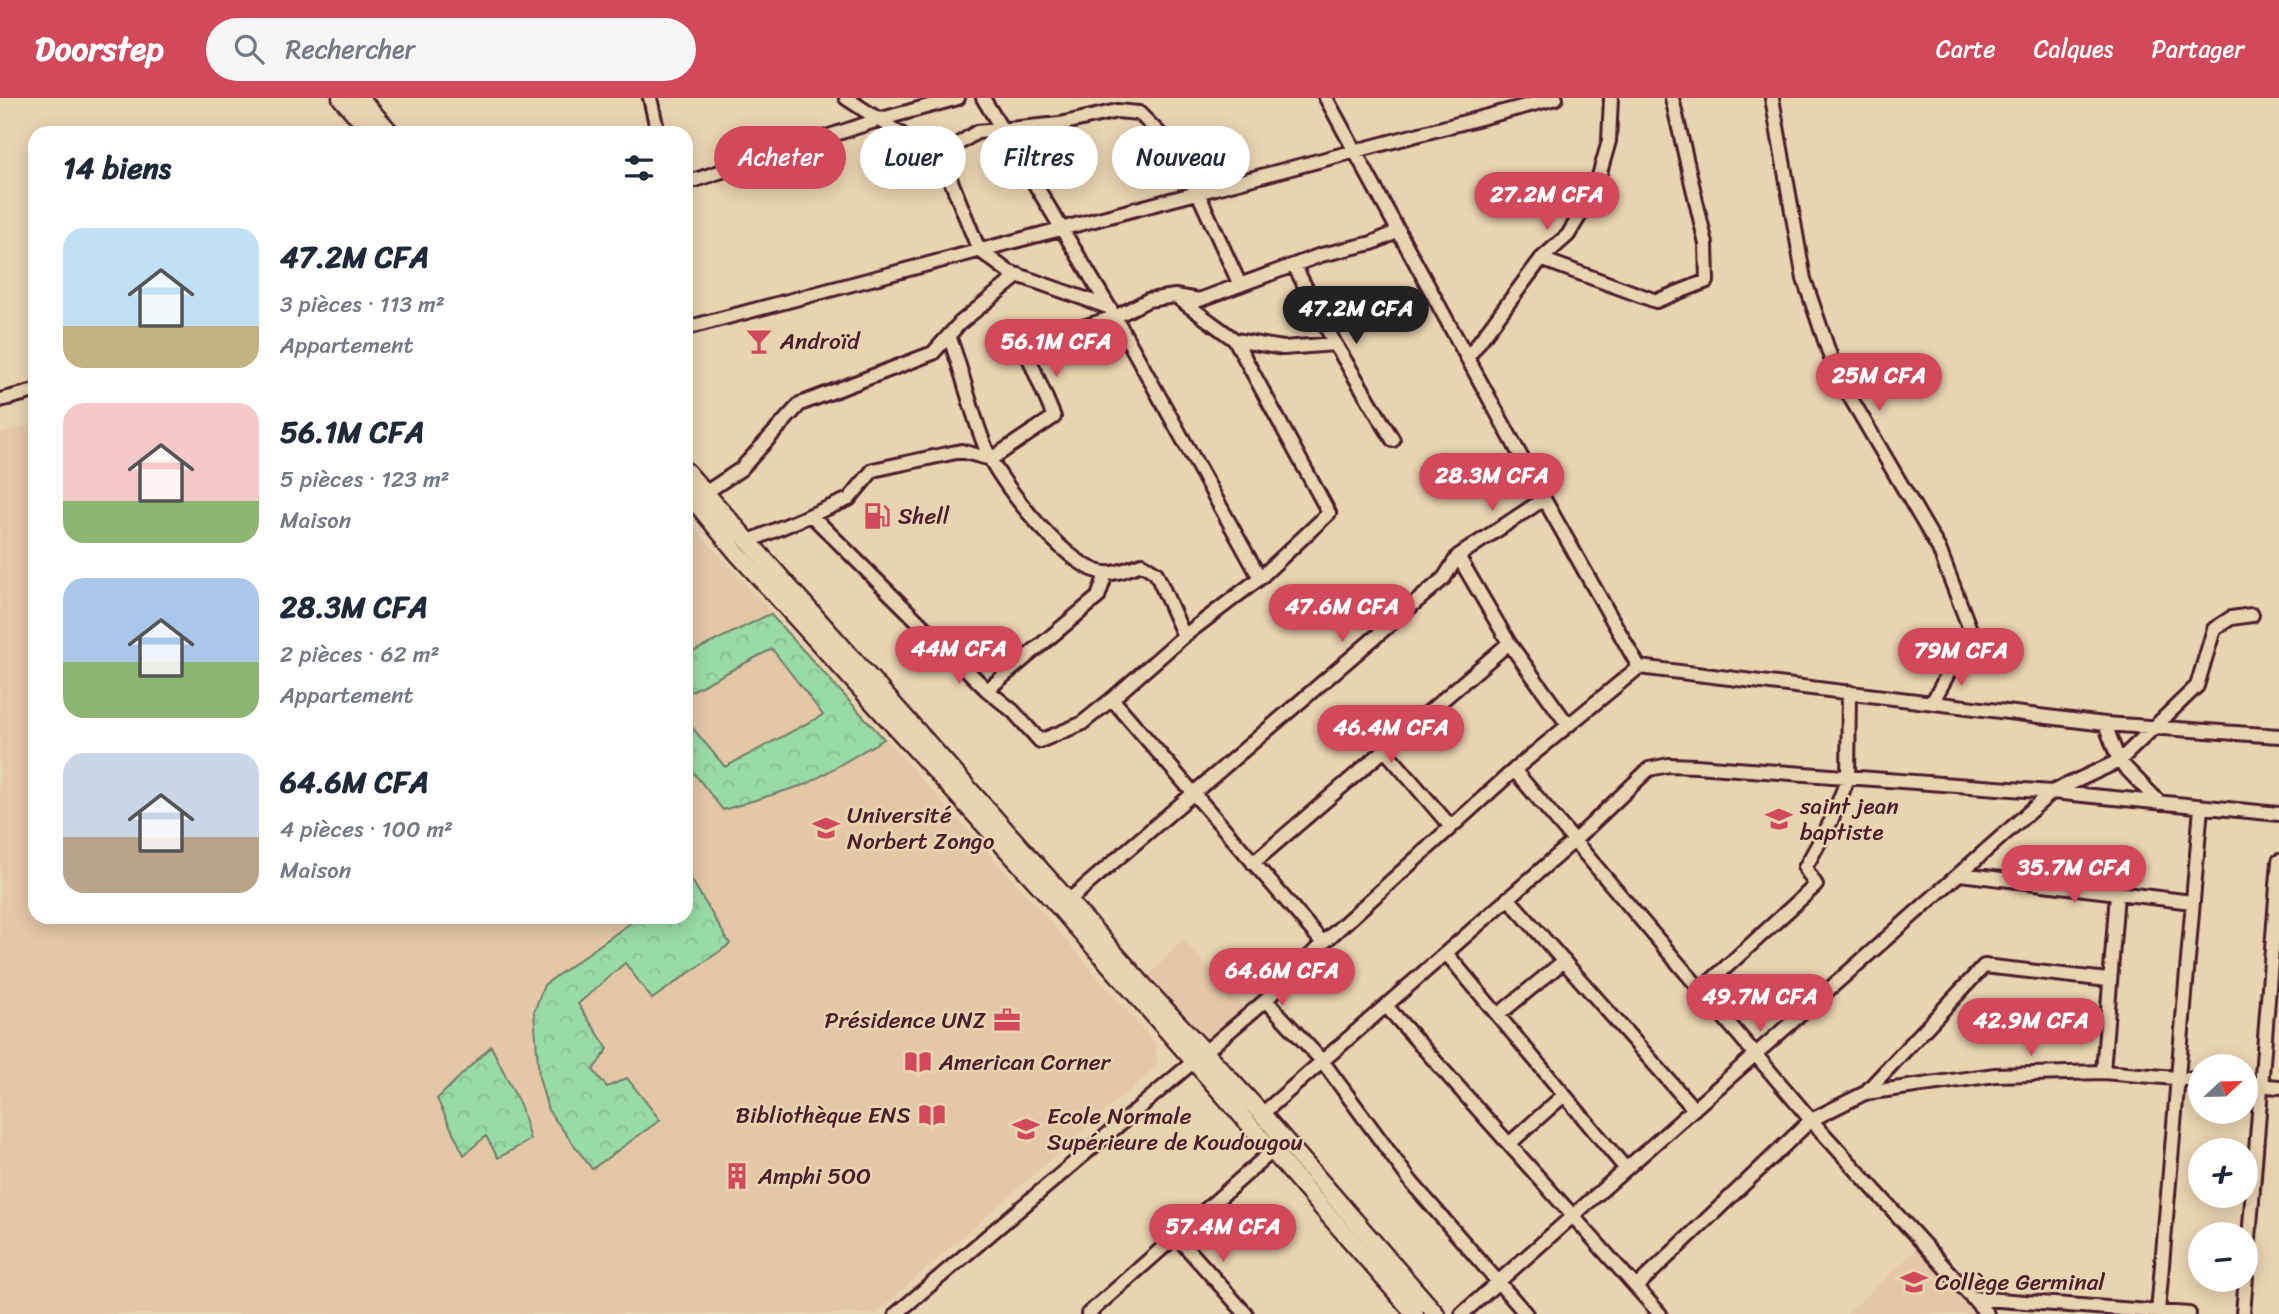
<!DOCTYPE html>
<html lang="fr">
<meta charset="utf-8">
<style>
:root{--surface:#fff;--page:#f6f6f7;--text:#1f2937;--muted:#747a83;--accent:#d1495b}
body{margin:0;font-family:Sriracha,sans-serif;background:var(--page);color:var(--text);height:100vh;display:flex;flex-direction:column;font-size:26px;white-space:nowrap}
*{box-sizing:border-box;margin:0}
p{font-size:23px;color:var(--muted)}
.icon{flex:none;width:38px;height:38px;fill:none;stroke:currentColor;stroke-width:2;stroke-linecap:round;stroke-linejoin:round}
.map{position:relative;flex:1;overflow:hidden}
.side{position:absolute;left:28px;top:28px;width:665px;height:798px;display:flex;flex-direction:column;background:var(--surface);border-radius:21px;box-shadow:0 4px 18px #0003}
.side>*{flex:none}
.banner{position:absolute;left:714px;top:28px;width:665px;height:63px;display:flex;gap:14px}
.needle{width:46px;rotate:68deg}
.fabs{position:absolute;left:2188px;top:956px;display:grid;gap:14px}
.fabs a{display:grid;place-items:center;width:70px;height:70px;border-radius:50%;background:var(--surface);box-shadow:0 4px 18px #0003;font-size:35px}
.price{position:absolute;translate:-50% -60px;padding:0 16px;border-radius:24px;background:var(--accent);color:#fff;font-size:23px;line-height:46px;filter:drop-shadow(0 2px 4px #0008)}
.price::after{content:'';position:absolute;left:50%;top:42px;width:21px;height:16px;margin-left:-10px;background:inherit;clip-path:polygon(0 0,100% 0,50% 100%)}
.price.current{background:#222;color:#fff}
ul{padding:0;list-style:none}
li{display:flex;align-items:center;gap:21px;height:175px;padding:0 35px}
li span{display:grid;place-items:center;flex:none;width:196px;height:140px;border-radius:21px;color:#555}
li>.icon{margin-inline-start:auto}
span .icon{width:84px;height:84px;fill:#fffc;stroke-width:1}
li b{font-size:30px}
h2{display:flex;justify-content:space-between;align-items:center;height:84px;padding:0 35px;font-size:30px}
.chip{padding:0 24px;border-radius:32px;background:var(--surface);box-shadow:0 4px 18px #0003;font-size:24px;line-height:63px}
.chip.current{background:var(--accent);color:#fff}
header{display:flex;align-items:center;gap:42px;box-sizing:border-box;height:98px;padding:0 35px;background:var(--accent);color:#fff}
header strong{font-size:33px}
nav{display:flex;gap:38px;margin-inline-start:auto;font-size:24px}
.search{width:490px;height:63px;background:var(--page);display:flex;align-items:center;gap:18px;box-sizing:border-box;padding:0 24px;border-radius:38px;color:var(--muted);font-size:26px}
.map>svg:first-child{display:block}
.built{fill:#e4c7a7}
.forest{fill:url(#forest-crowns);stroke:#717d69;stroke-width:2}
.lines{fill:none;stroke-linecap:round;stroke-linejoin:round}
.minor-casing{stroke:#4a1f2b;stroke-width:18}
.major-casing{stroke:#4a1f2b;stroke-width:21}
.minor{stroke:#e9d4b2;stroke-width:12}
.major{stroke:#e9d4b2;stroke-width:16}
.labels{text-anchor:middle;stroke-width:5;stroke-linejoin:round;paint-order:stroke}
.poi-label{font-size:23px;fill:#4a1f2b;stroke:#e9d4b2;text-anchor:start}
</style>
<header>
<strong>Doorstep</strong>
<div class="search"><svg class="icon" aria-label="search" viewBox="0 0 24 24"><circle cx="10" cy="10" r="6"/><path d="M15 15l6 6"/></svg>Rechercher</div>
<nav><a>Carte</a><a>Calques</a><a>Partager</a></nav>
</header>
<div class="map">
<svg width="2279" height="1216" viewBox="0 0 2279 1216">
<defs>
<pattern id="forest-crowns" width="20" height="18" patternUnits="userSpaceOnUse" patternTransform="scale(1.75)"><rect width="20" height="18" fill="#98dba7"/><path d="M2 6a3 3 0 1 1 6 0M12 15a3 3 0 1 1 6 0" fill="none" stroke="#84bc90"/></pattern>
</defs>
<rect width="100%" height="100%" fill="#e9d4b2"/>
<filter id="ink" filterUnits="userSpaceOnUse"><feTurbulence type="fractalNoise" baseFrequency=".0143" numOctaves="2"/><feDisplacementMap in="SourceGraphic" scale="14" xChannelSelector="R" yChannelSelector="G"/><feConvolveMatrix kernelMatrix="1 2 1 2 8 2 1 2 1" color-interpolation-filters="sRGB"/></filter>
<g filter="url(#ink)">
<path class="built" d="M 35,326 L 35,819 L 686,819 L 686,420 L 1048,821 L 1156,946 L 1157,968 L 875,1216 L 0,1216 L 0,335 Z
M 1183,841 L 1246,912 L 1206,943 L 1148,879 Z
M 1917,1151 L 1974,1216 L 1847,1216 Z"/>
<path class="forest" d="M 770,516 L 884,641 L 807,686 L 723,712 L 686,665 L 686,622 L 725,669 L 823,617 L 772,551 L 686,596 L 686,557 Z
M 691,781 L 730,846 L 652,901 L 625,865 L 578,906 L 608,951 L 593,972 L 607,989 L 627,980 L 660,1022 L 592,1071 L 548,1012 L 539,979 L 534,914 L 544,887 L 639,819 L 686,819 L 686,785 Z
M 491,948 L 521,1009 L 530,1042 L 498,1060 L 486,1038 L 464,1057 L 437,1001 Z"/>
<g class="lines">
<defs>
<path id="minor" d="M 650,0 L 658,35
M 846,0 L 901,36 L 949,78 L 979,152 L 1009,174 L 1108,209
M 983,0 L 1115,219 L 1260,480
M 1326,0 L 1544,401 L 1639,569
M 1772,0 L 1804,181 L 1836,275 L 1939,451 L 1971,534 L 1933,603
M 936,67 L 958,46 L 977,34 L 1060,26 L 1117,13 L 1139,15 L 1166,42 L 1198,95 L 1240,187
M 686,85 L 878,22 L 958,0
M 1541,161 L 1656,203 L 1707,183 L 1706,146 L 1672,0
M 1294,167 L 1335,246 L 1393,342
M 1178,200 L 1235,242 L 1283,250 L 1335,246
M 686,230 L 1556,0
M 949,238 C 964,277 973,324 990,360 C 1005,391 1070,472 1105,475 C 1116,477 1131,469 1142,466 L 1156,475 L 1184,538
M 1468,259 L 1541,161 L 1568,137 L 1595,92 L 1609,43 L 1611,0
M 0,302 L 35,293
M 705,395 L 741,371 L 800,306 L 933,255 L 960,225 L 1019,177
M 811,417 L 987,592 L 1098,499 L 1106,476
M 747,444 L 849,401 L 873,372 L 961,353 L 991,361 L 1054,319 L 1026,253 L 1030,245 L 1115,219 L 1148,202 L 1175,198 L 1199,202 L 1321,157 L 1372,145 L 1399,133
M 1458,458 L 1544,401
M 987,592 L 1013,613 L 1040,643 L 1081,626 L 1112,601 L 1184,538 L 1260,480 L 1329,415 L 1235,242
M 1112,601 L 1323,845
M 2105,626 L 2119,663 L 2160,705
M 1384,651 L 1451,729
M 1514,672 L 1811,1022 L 1987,1216
M 1253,765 L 1509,545
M 1960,776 L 2192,804
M 1508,800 L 1694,1011
M 1068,803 L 1444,480 L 1458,458 L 1509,545 L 1568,627
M 1446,855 L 1626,1071
M 1701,892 L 1816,787 L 1805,770 L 1831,723 L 1848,680 L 1849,594
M 1266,902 L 1323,964 L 1412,1085 L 1526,1216
M 1387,909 L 1660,1216
M 1498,917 L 1564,863
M 2103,974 L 2117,796
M 2245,986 L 2279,989
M 1865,995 L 1995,977 L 2103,974 L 2200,982
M 1262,1016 L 1575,742 L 1649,671 L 1669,667 L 1696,668 L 2052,694 L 2279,716
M 1509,1046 L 1564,997
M 1177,1139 L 1246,1216
M 1636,1189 L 1811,1022 L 1865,995 L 1984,868 L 2108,882
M 1972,1200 L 2189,1216
M 2158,1214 L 2201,709
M 896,1216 L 1266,902 L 1323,845 L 1514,672 L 1639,569 L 2105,626 L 2279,638
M 1088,1216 L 1279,1047
M 1462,1216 L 2052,694 L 2119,663 L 2197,588 L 2214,531 L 2231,520 L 2252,517
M 2243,1216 L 2279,763"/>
<path id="major" d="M 341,0 L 372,35
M 360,0 L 391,35
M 686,373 L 1152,897 L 1262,1016 L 1436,1216
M 686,393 L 737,455 L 1059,809 L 1415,1216"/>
</defs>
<use href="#minor" class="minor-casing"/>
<use href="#major" class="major-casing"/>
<use href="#minor" class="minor"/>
<use href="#major" class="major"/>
</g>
</g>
<defs>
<symbol id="bar-bare" viewBox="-9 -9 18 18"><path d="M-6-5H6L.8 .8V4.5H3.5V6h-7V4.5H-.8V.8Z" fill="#d1495b" stroke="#e9d4b2" stroke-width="2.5" paint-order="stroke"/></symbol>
<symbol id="fuel-bare" viewBox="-9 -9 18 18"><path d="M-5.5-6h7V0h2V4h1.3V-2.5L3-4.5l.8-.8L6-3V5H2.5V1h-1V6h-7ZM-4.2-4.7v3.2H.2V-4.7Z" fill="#d1495b" stroke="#e9d4b2" stroke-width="2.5" paint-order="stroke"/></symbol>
<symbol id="school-bare" viewBox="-9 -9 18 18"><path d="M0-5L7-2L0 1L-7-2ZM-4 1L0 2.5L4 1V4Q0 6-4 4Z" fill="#d1495b" stroke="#e9d4b2" stroke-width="2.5" paint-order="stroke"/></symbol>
<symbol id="university-bare" viewBox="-9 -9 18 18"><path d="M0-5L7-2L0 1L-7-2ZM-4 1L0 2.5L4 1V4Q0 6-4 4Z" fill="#d1495b" stroke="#e9d4b2" stroke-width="2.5" paint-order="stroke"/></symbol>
<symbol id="office-bare" viewBox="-9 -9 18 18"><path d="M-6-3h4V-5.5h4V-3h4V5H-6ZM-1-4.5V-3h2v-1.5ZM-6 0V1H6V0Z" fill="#d1495b" stroke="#e9d4b2" stroke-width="2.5" paint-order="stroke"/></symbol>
<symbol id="library-bare" viewBox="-9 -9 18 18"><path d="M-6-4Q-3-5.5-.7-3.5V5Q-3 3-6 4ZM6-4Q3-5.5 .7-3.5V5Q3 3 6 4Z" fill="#d1495b" stroke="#e9d4b2" stroke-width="2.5" paint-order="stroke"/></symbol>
<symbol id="building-bare" viewBox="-9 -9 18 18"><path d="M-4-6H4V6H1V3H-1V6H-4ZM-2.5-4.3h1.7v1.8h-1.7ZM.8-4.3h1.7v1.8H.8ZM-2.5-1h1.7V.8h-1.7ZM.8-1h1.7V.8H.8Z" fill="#d1495b" stroke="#e9d4b2" stroke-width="2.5" paint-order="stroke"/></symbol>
</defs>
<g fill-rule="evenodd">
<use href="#bar-bare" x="740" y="224" width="38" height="38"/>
<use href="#fuel-bare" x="858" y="399" width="38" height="38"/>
<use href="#school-bare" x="1760" y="702" width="38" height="38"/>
<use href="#university-bare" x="807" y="711" width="38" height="38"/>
<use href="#office-bare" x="988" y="903" width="38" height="38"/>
<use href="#library-bare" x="899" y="945" width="38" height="38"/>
<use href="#library-bare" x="913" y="998" width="38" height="38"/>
<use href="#university-bare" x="1007" y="1012" width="38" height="38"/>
<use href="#building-bare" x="718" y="1059" width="38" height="38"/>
<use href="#school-bare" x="1895" y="1165" width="38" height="38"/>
</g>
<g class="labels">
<g class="poi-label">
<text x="780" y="251">Androïd</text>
<text x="898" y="426">Shell</text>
<text x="1800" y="716">saint jean<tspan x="1800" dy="26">baptiste</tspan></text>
<text x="847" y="725">Université<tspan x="847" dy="26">Norbert Zongo</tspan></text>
<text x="986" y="930" text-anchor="end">Présidence UNZ</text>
<text x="939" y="972">American Corner</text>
<text x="911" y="1025" text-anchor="end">Bibliothèque ENS</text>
<text x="1047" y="1026">Ecole Normale<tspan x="1047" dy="26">Supérieure de Koudougou</tspan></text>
<text x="758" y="1086">Amphi 5OO</text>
<text x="1935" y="1192">Collège Germinal</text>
</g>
</g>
</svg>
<div class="fabs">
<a><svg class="needle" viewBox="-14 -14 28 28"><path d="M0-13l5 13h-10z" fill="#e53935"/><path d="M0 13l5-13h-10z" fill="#747a83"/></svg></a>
<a>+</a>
<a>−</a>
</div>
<b class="price" style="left:1547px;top:134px">27.2M CFA</b>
<b class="price current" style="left:1356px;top:248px">47.2M CFA</b>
<b class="price" style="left:1056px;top:281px">56.1M CFA</b>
<b class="price" style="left:1879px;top:315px">25M CFA</b>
<b class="price" style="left:1492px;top:415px">28.3M CFA</b>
<b class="price" style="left:1342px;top:546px">47.6M CFA</b>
<b class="price" style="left:959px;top:588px">44M CFA</b>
<b class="price" style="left:1961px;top:590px">79M CFA</b>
<b class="price" style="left:1391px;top:667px">46.4M CFA</b>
<b class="price" style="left:2074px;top:807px">35.7M CFA</b>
<b class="price" style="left:1282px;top:910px">64.6M CFA</b>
<b class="price" style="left:1760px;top:936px">49.7M CFA</b>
<b class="price" style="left:2031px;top:960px">42.9M CFA</b>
<b class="price" style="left:1223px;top:1166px">57.4M CFA</b>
<div class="banner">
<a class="chip current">Acheter</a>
<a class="chip">Louer</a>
<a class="chip">Filtres</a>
<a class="chip">Nouveau</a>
</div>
<section class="side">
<h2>14 biens<svg class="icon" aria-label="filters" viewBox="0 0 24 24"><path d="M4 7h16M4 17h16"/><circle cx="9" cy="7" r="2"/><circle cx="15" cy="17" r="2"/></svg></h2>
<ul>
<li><span style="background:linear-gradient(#bfe0f5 70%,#c2b280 0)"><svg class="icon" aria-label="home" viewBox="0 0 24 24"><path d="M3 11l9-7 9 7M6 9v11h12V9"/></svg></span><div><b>47.2M CFA</b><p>3 pièces · 113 m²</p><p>Appartement</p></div></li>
<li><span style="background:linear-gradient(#f6c9c9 70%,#8fb573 0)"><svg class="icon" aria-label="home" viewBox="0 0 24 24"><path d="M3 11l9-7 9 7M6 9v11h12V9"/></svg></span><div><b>56.1M CFA</b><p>5 pièces · 123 m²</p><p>Maison</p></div></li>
<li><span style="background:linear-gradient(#a9c7e8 60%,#8fb573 0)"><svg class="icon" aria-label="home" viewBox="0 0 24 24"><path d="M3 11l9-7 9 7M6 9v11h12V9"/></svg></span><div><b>28.3M CFA</b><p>2 pièces · 62 m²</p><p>Appartement</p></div></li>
<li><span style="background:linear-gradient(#c9d6e8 60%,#b9a48a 0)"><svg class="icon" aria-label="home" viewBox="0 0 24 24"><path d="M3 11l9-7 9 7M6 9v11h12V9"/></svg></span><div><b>64.6M CFA</b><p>4 pièces · 100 m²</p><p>Maison</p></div></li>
</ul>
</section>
</div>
